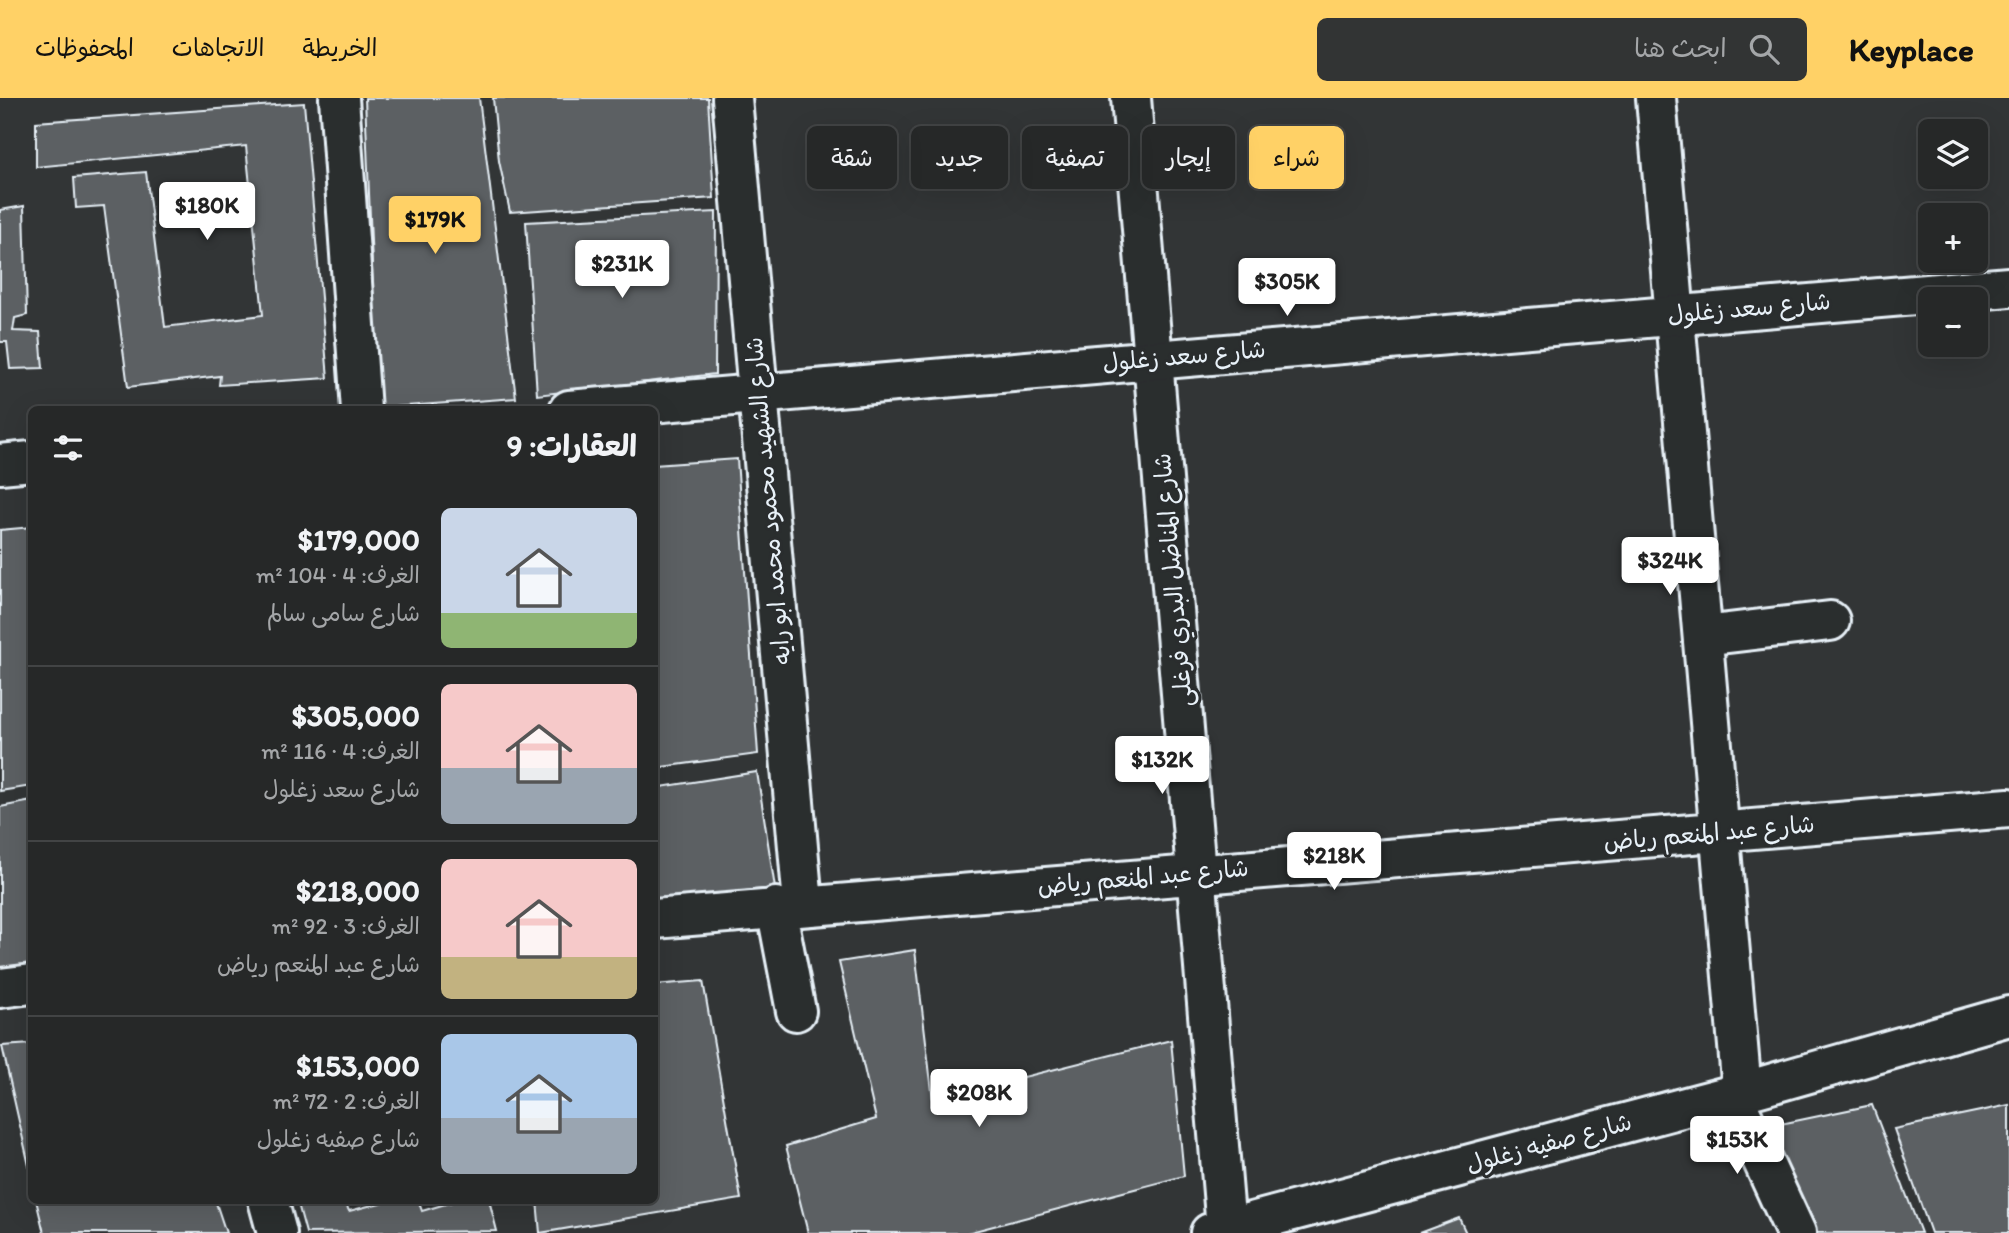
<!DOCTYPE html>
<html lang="ar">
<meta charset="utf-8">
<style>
:root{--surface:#262828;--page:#323434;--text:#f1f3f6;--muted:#a4a6a8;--line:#424445;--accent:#ffd166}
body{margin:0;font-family:Itim,"Playpen Sans Arabic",sans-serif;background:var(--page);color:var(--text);direction:rtl;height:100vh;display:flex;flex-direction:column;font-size:26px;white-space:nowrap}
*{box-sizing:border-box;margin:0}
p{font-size:23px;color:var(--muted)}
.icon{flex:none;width:38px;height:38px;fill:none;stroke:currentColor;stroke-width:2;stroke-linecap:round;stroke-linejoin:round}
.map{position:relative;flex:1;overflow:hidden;direction:ltr}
.sheet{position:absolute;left:28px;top:308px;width:630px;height:798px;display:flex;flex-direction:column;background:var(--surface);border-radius:10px;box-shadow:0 7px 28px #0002,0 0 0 2px var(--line);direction:rtl}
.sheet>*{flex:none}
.banner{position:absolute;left:679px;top:28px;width:665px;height:63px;direction:rtl;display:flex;gap:14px}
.fabs{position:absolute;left:1918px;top:21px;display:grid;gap:14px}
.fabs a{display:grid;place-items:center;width:70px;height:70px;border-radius:10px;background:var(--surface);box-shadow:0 7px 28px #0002,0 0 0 2px var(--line);font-size:35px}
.price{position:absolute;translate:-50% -60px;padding:0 16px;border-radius:7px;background:#fff;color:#222;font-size:23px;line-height:46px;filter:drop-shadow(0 2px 4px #0008)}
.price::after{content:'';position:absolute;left:50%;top:42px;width:21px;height:16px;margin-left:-10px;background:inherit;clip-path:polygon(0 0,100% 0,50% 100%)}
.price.current{background:var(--accent);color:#111}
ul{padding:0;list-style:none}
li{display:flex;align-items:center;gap:21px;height:175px;padding:0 21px}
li+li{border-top:2px solid var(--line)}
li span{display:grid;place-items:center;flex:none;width:196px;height:140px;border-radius:10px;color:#555}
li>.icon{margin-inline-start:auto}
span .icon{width:84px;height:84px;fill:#fffc;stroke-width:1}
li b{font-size:30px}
h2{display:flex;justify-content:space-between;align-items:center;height:84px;padding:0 21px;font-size:30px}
.pill{padding:0 24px;border-radius:10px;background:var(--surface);box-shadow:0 7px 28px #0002,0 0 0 2px var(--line);font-size:24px;line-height:63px}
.pill.current{background:var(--accent);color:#111}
header{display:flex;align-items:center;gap:42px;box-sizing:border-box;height:98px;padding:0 35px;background:var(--accent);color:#111}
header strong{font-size:33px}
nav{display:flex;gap:38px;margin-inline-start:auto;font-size:24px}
.search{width:490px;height:63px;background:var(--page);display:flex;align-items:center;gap:18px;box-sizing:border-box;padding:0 24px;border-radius:10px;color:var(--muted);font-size:26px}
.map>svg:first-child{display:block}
.building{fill:#5c6063;stroke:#e8f1f8;stroke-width:2}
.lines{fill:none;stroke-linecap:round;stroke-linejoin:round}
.minor-casing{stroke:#e8f1f8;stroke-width:44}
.major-casing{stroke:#e8f1f8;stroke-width:44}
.minor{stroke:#2a2d2e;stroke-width:38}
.major{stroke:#2a2d2e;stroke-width:38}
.labels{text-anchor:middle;stroke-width:6;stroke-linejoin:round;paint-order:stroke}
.street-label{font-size:24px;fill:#e8f1f8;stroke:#2a2d2e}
</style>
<header>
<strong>Keyplace</strong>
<div class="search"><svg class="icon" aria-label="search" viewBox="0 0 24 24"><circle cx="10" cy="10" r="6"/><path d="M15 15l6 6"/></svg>ابحث هنا</div>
<nav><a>الخريطة</a><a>الاتجاهات</a><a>المحفوظات</a></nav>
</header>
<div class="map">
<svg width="2009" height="1135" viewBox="0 0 2009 1135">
<rect width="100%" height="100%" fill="#323536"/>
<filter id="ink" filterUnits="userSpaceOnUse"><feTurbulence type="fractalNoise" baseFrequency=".0143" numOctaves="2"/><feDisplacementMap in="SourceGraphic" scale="14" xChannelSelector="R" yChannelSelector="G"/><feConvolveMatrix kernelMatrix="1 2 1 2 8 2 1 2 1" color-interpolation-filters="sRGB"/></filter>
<g filter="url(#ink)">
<path class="building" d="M 365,0 L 479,0 L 516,300 L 378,310 Z
M 493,0 L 708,0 L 714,100 L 510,114 L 499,63 Z
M 304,5 L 328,280 L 219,287 L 220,278 L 128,289 L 104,108 L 76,110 L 74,80 L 146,74 L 165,229 L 263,217 L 246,48 L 36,69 L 36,24 Z
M 24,108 L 27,217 L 15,220 L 13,233 L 40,234 L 43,270 L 10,271 L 7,244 L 0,244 L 0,112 Z
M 716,114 L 715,276 L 537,297 L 526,124 Z
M 737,361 L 758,656 L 654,670 L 654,367 Z
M 32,429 L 32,688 L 0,693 L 0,432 Z
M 757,674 L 775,790 L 654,802 L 654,690 Z
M 32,703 L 32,865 L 0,870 L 0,709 Z
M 915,852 L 933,1002 L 1171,942 L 1184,1078 L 967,1135 L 808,1135 L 786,1048 L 876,1021 L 839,864 Z
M 703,883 L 741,1101 L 540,1135 L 537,1102 L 654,1102 L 654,887 Z
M 32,946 L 32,1081 L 2,948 Z
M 1872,1007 L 1921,1135 L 1805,1135 L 1757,1031 Z
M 2009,1007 L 2009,1135 L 1931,1135 L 1894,1031 Z
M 36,1102 L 215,1102 L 226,1135 L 44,1135 Z
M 297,1102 L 344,1102 L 349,1113 L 392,1102 L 418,1102 L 422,1113 L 459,1102 L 489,1102 L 497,1133 L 306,1135 Z
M 1459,1120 L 1466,1135 L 1419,1135 Z"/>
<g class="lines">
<defs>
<path id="minor" d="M 339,0 L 361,312
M 732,0 L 803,806
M 1131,0 L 1226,1131
M 1656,0 L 1742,994
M 1703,538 L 1830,523
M 776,809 L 796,913
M 654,821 L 2009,710
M 0,890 L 32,886
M 1732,996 L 1796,1135
M 268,1102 L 277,1135
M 1210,1135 L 1742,994 L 2009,918"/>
<path id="major" d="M 569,312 L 2009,189
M 0,366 L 32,363"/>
</defs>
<use href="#minor" class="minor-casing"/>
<use href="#major" class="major-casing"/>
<use href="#minor" class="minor"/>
<use href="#major" class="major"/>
</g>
</g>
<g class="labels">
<g class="street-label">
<text transform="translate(1749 210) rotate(-5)" y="8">شارع سعد زغلول</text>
<text transform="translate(1184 258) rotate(-5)" y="8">شارع سعد زغلول</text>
<text transform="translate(768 403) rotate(-95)" y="8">شارع الشهيد محمود محمد ابو رايه</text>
<text transform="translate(1173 482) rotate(-95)" y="8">شارع المناضل البدري فرغلى</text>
<text transform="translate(1709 735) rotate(-5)" y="8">شارع عبد المنعم رياض</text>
<text transform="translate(1143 779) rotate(-5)" y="8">شارع عبد المنعم رياض</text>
<text transform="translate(1549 1045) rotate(-15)" y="8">شارع صفيه زغلول</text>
</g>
</g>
</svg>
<div class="fabs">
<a><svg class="icon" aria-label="layers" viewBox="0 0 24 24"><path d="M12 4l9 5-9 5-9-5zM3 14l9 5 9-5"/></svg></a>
<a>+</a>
<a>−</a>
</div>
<b class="price" style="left:207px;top:144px">$180K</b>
<b class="price current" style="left:435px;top:158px">$179K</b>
<b class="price" style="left:622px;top:202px">$231K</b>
<b class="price" style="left:1287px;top:220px">$305K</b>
<b class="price" style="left:1670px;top:499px">$324K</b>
<b class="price" style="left:1162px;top:698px">$132K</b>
<b class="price" style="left:1334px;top:794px">$218K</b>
<b class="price" style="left:979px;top:1031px">$208K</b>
<b class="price" style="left:1737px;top:1078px">$153K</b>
<div class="banner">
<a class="pill current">شراء</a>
<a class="pill">إيجار</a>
<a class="pill">تصفية</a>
<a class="pill">جديد</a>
<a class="pill">شقة</a>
</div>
<section class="sheet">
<h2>العقارات: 9<svg class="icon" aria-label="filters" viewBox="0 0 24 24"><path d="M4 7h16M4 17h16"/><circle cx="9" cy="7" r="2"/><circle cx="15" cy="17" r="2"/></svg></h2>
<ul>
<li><span style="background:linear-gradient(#c9d6e8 75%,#8fb573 0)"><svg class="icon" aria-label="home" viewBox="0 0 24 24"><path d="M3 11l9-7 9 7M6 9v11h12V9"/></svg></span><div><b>$179,000</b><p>الغرف: 4 · 104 m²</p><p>شارع سامى سالم</p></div></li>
<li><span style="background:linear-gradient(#f6c9c9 60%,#9aa5b1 0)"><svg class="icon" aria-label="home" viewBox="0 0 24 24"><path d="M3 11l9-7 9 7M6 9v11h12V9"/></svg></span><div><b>$305,000</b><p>الغرف: 4 · 116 m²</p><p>شارع سعد زغلول</p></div></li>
<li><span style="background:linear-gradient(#f6c9c9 70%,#c2b280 0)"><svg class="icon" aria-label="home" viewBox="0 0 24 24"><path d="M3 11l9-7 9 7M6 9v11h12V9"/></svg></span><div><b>$218,000</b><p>الغرف: 3 · 92 m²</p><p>شارع عبد المنعم رياض</p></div></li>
<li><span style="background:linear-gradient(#a9c7e8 60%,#9aa5b1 0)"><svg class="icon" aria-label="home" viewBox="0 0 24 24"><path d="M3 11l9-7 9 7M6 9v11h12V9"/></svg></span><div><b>$153,000</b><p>الغرف: 2 · 72 m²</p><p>شارع صفيه زغلول</p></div></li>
</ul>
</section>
</div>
